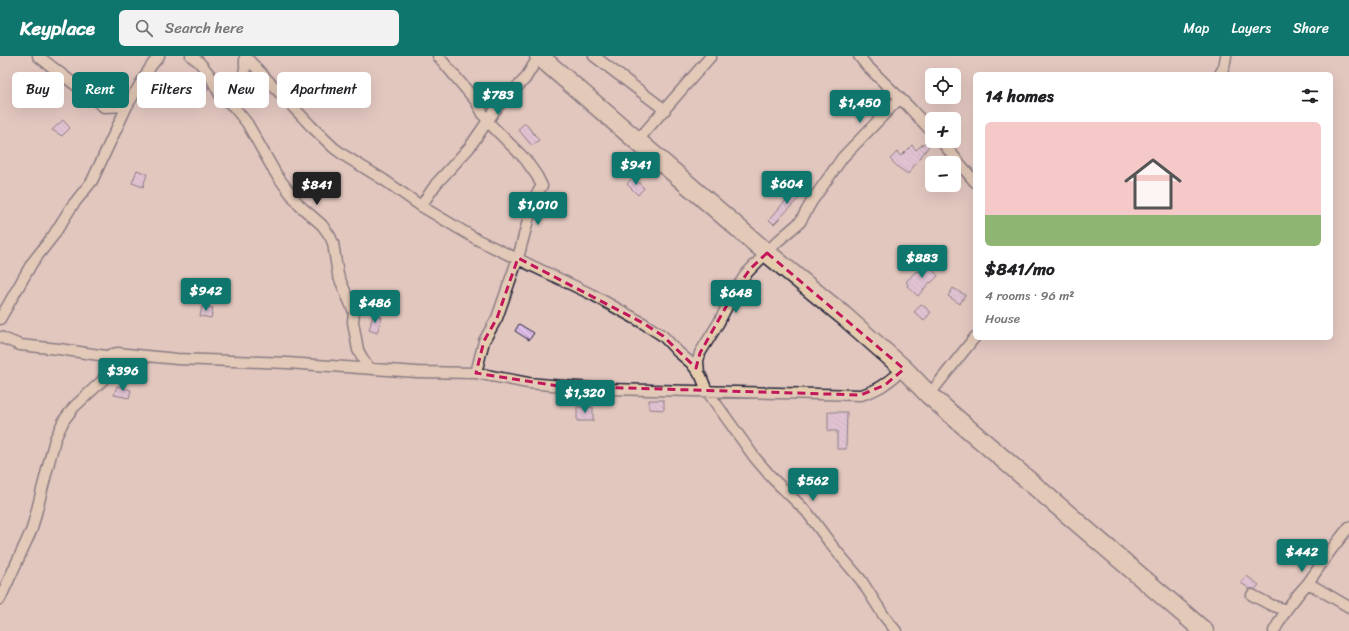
<!DOCTYPE html>
<meta charset="utf-8">
<style>
:root{--surface:#fff;--page:#f2f2f2;--text:#202124;--muted:#757577;--line:#e0e0e0;--accent:#0f766e}
body{margin:0;font-family:Sriracha,sans-serif;background:var(--page);color:var(--text);height:100vh;display:flex;flex-direction:column;font-size:15px;white-space:nowrap}
*{box-sizing:border-box;margin:0}
p{font-size:13px;color:var(--muted)}
.icon{flex:none;width:22px;height:22px;fill:none;stroke:currentColor;stroke-width:2;stroke-linecap:round;stroke-linejoin:round}
.map{position:relative;flex:1;overflow:hidden}
.drawer{position:absolute;left:973px;top:16px;width:360px;height:268px;display:flex;flex-direction:column;background:var(--surface);border-radius:6px;box-shadow:0 4px 16px #0002}
.drawer>*{flex:none}
.banner{position:absolute;left:12px;top:16px;width:380px;height:36px;display:flex;gap:8px}
.fabs{position:absolute;left:925px;top:12px;display:grid;gap:8px}
.fabs a{display:grid;place-items:center;width:36px;height:36px;border-radius:6px;background:var(--surface);box-shadow:0 4px 16px #0002;font-size:20px}
.price{position:absolute;translate:-50% -34px;padding:0 9px;border-radius:4px;background:var(--accent);color:#fff;font-size:13px;line-height:26px;filter:drop-shadow(0 1px 2px #0008)}
.price::after{content:'';position:absolute;left:50%;top:24px;width:12px;height:9px;margin-left:-6px;background:inherit;clip-path:polygon(0 0,100% 0,50% 100%)}
.price.on{background:#222;color:#fff}
ul{padding:0;list-style:none}
li{display:grid;align-content:center;gap:8px;height:212px;padding:0 12px}
li+li{border-top:1px solid var(--line)}
li span{display:grid;place-items:center;height:124px;border-radius:6px;color:#555}
li>.icon{margin-inline-start:auto}
span .icon{width:72px;height:72px;fill:#fffc;stroke-width:1}
li b{font-size:17px}
h2{display:flex;justify-content:space-between;align-items:center;height:48px;padding:0 12px;font-size:17px}
.pill{padding:0 14px;border-radius:6px;background:var(--surface);box-shadow:0 4px 16px #0002;font-size:14px;line-height:36px}
.pill.on{background:var(--accent);color:#fff}
header{display:flex;align-items:center;gap:24px;box-sizing:border-box;height:56px;padding:0 20px;background:var(--accent);color:#fff}
header strong{font-size:19px}
nav{display:flex;gap:22px;margin-inline-start:auto;font-size:14px}
.search{width:280px;height:36px;background:var(--page);display:flex;align-items:center;gap:10px;box-sizing:border-box;padding:0 14px;border-radius:6px;color:var(--muted);font-size:15px}
.map>svg:first-child{display:block}
.building{fill:url(#building-back-hatch);stroke:#22223b}
.lines{fill:none;stroke-linecap:round;stroke-linejoin:round}
.street-casing{stroke:#22223b;stroke-width:13}
.highway-casing{stroke:#22223b;stroke-width:21}
.street{stroke:#e4ccad;stroke-width:10}
.highway{stroke:#e4ccad;stroke-width:18}
.marked{fill:none;stroke:#c2185b;stroke-width:3;stroke-dasharray:8 5;stroke-linejoin:round}
</style>
<header>
<strong>Keyplace</strong>
<div class="search"><svg class="icon" aria-label="search" viewBox="0 0 24 24"><circle cx="10" cy="10" r="6"/><path d="M15 15l6 6"/></svg>Search here</div>
<nav><a>Map</a><a>Layers</a><a>Share</a></nav>
</header>
<div class="map">
<svg width="1349" height="575" viewBox="0 0 1349 575">
<defs>
<pattern id="building-back-hatch" width="6" height="6" patternUnits="userSpaceOnUse"><rect width="6" height="6" fill="#ddbce8"/><path d="M-1 5l2 2M0 0l6 6M5-1l2 2" fill="none" stroke="#bda1c8"/></pattern>
</defs>
<rect width="100%" height="100%" fill="#e2c7bf"/>
<filter id="ink" filterUnits="userSpaceOnUse"><feTurbulence type="fractalNoise" baseFrequency=".025" numOctaves="2"/><feDisplacementMap in="SourceGraphic" scale="8" xChannelSelector="R" yChannelSelector="G"/><feConvolveMatrix kernelMatrix="1 2 1 2 8 2 1 2 1" color-interpolation-filters="sRGB"/></filter>
<g filter="url(#ink)">
<path class="building" d="M 199,23 L 209,32 L 204,38 L 194,30 Z
M 63,64 L 70,72 L 62,80 L 52,74 Z
M 525,67 L 539,84 L 532,90 L 518,73 Z
M 929,83 L 932,86 L 908,118 L 899,112 L 890,103 L 897,96 L 901,100 L 912,89 L 916,94 Z
M 137,114 L 147,118 L 143,131 L 132,127 Z
M 633,121 L 644,132 L 638,139 L 627,128 Z
M 798,130 L 804,137 L 774,168 L 769,164 Z
M 927,207 L 938,220 L 931,227 L 930,226 L 918,240 L 907,230 L 908,228 L 906,226 L 916,215 L 918,216 Z
M 953,232 L 965,239 L 960,248 L 948,240 Z
M 921,248 L 931,256 L 924,265 L 914,256 Z
M 202,250 L 213,252 L 211,262 L 200,260 Z
M 373,259 L 382,261 L 377,277 L 369,274 Z
M 519,268 L 534,277 L 529,284 L 515,275 Z
M 117,330 L 131,334 L 129,342 L 114,339 Z
M 649,344 L 664,344 L 664,354 L 649,353 Z
M 577,351 L 593,351 L 593,365 L 577,365 Z
M 828,356 L 847,356 L 846,393 L 837,393 L 837,375 L 828,375 Z
M 1247,520 L 1259,529 L 1255,533 L 1250,533 L 1241,527 Z"/>
<g class="lines">
<defs>
<path id="street" d="M 38,0 L 104,51 L 127,50
M 191,0 L 199,6 L 209,18 L 220,39 L 234,51
M 245,0 L 311,70 L 334,92 L 345,100 L 384,124 L 421,150 L 478,184 L 593,239 L 643,267 L 663,280 L 678,296 L 691,307 L 701,320 L 707,335 L 755,402 L 773,423 L 807,456 L 833,491 L 861,524 L 884,560 L 896,575
M 438,0 L 476,45 L 487,65 L 525,103 L 537,120 L 542,130 L 534,142 L 518,202 L 497,262 L 484,285 L 476,317
M 594,0 L 665,54
M 859,0 L 866,9 L 909,51 L 932,76
M 245,1 L 245,13 L 234,51 L 247,67 L 276,118 L 299,149 L 322,169 L 330,180 L 333,187 L 338,219 L 354,256 L 353,266 L 358,294 L 365,307 L 371,313
M 1220,18 L 1224,11 L 1226,0
M 637,85 L 711,0
M 941,85 L 975,126
M 421,150 L 436,128 L 469,92 L 498,50 L 525,23 L 539,0
M 0,263 L 32,207 L 53,180 L 72,150 L 92,125 L 127,50 L 151,10 L 159,0
M 0,281 L 20,289 L 59,293 L 106,300 L 117,297 L 177,303 L 287,307 L 417,316 L 476,317 L 528,327 L 563,330 L 608,333 L 861,339 C 881,333 888,326 904,313
M 699,318 L 698,305 L 700,297 L 718,268 L 736,233 L 746,218 L 778,185 L 800,166 L 812,145 L 843,101 L 900,42
M 929,339 L 975,281
M 1308,527 L 1349,551
M 1252,539 L 1271,549 L 1286,554
M 0,543 L 32,473 L 55,383 L 64,364 L 74,351 L 102,325 L 111,311 L 117,297
M 1274,575 L 1286,554 L 1300,536 L 1308,527 L 1331,494 L 1349,471"/>
<path id="highway" d="M 539,0 L 767,197 L 844,260 L 904,313 L 929,339 L 959,365 L 1204,575"/>
</defs>
<use href="#street" class="street-casing"/>
<use href="#highway" class="highway-casing"/>
<use href="#street" class="street"/>
<use href="#highway" class="highway"/>
</g>
</g>
<path d="M0 0H1349V575H0ZM 767,197 L 904,313 L 885,329 L 861,339 L 558,330 L 476,317 L 484,285 L 497,262 L 518,202 L 643,267 L 663,280 L 696,312 L 700,297 L 736,233 L 751,212 Z" fill="#e2c7bf" fill-opacity=".55" fill-rule="evenodd"/>
<path class="marked" d="M 767,197 L 904,313 L 885,329 L 861,339 L 558,330 L 476,317 L 484,285 L 497,262 L 518,202 L 643,267 L 663,280 L 696,312 L 700,297 L 736,233 L 751,212 Z"/>
</svg>
<div class="fabs">
<a><svg class="icon" aria-label="locate" viewBox="0 0 24 24"><circle cx="12" cy="12" r="6"/><path d="M12 2v4M12 18v4M2 12h4M18 12h4"/></svg></a>
<a>+</a>
<a>−</a>
</div>
<b class="price" style="left:498px;top:60px">$783</b>
<b class="price" style="left:860px;top:68px">$1,450</b>
<b class="price" style="left:636px;top:130px">$941</b>
<b class="price" style="left:787px;top:149px">$604</b>
<b class="price on" style="left:317px;top:150px">$841</b>
<b class="price" style="left:538px;top:170px">$1,010</b>
<b class="price" style="left:922px;top:223px">$883</b>
<b class="price" style="left:206px;top:256px">$942</b>
<b class="price" style="left:736px;top:258px">$648</b>
<b class="price" style="left:375px;top:268px">$486</b>
<b class="price" style="left:123px;top:336px">$396</b>
<b class="price" style="left:585px;top:358px">$1,320</b>
<b class="price" style="left:813px;top:446px">$562</b>
<b class="price" style="left:1302px;top:517px">$442</b>
<div class="banner">
<a class="pill">Buy</a>
<a class="pill on">Rent</a>
<a class="pill">Filters</a>
<a class="pill">New</a>
<a class="pill">Apartment</a>
</div>
<section class="drawer">
<h2>14 homes<svg class="icon" aria-label="filters" viewBox="0 0 24 24"><path d="M4 7h16M4 17h16"/><circle cx="9" cy="7" r="2"/><circle cx="15" cy="17" r="2"/></svg></h2>
<ul>
<li><span style="background:linear-gradient(#f6c9c9 75%,#8fb573 0)"><svg class="icon" aria-label="home" viewBox="0 0 24 24"><path d="M3 11l9-7 9 7M6 9v11h12V9"/></svg></span><div><b>$841/mo</b><p>4 rooms · 96 m²</p><p>House</p></div></li>
</ul>
</section>
</div>
